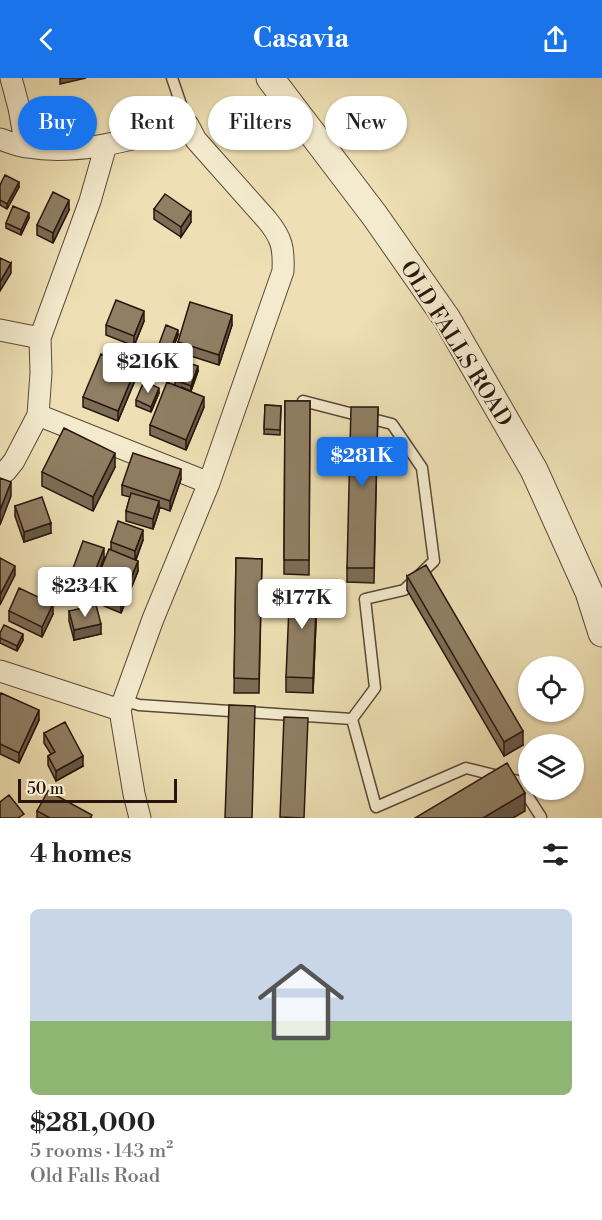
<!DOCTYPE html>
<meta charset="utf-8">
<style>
:root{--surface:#fff;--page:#f2f2f2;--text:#222;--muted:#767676;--accent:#1a73e8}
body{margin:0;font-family:"Libre Bodoni",serif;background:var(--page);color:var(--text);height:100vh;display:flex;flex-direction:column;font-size:22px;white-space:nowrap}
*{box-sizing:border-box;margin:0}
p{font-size:20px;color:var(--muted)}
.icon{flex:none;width:33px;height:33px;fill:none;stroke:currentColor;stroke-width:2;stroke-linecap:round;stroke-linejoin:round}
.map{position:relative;height:740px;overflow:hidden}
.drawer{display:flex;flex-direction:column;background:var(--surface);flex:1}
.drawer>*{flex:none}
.top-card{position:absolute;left:18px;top:18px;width:567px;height:54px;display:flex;gap:12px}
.tools{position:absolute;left:518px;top:578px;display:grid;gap:12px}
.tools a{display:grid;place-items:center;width:66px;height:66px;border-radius:50%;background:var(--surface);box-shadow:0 2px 4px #0004;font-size:30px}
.scale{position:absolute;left:18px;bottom:15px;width:159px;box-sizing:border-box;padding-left:6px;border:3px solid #2a150e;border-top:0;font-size:16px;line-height:21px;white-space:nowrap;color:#2a150e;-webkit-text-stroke:4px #f4ebce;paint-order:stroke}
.price{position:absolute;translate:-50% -51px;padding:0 14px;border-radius:6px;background:#fff;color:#222;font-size:20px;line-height:39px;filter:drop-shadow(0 2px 3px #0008)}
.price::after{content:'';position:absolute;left:50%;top:36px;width:18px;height:14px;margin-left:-9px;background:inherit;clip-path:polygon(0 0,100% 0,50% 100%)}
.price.current{background:var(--accent);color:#fff}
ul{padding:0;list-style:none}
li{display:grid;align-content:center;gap:12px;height:318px;padding:0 30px}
li span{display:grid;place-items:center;height:186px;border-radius:9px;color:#555}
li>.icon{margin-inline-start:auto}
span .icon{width:108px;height:108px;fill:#fffc;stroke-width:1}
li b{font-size:26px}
h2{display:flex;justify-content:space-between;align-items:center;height:72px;padding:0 30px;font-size:26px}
.chip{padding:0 21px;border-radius:27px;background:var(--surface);box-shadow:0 2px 4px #0004;font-size:21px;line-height:54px}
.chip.current{background:var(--accent);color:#fff}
header{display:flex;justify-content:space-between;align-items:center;height:78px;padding:0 30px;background:var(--accent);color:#fff;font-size:27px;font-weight:700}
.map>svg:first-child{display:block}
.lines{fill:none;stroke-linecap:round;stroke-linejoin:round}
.service-casing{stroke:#5b4838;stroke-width:13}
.minor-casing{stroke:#5b4838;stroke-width:23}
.tertiary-casing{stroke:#5b4838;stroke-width:29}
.service{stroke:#f4ebce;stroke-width:10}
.minor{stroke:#f4ebce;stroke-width:21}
.tertiary{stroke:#f4ebce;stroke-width:27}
.wall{fill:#7c6d56;stroke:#2a150e;stroke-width:1.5}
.shaded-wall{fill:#655946;stroke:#2a150e;stroke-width:1.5}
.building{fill:#907f64;stroke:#2a150e;stroke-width:1.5}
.labels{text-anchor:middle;stroke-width:4.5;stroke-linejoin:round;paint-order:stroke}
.street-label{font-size:22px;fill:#2a150e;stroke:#f4ebce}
</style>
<header><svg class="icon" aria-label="back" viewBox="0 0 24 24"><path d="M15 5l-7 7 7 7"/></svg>Casavia<svg class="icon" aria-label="share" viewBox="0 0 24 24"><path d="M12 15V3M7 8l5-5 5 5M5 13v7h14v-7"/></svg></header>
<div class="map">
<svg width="602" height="740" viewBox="0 0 602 740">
<rect width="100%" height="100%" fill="#eee0b4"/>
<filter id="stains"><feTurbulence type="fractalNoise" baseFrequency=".00333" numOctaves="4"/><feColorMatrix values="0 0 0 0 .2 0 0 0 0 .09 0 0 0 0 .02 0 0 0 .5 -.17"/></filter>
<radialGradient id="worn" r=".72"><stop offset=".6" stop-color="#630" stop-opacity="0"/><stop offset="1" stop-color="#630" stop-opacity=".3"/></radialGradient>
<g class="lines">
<defs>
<path id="service" d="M 172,0 L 188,47
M 123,622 L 139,627 L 352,641 L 375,610 L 365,521 L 404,512 L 434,483 L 422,390 L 392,346 L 303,323
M 352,641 L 376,729 L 466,690 L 518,703 L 541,739"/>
<path id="minor" d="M 11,0 L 19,30 L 26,69
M 0,61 C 9,64 18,68 27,69 C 82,78 135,60 188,47 L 196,62 L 267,142 C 282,160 284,170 283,193 L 209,405 L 153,541 L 120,632 L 134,716 L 140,740
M 0,252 L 40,260 L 41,295 L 38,337 L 14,383 L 6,393 L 0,397
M 40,260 L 90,123 L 106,67
M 38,337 L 209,405
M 0,593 L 120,632"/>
<path id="tertiary" d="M 270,0 L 375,138 L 447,241 L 534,392 L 589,514 L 602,555"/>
</defs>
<use href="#service" class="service-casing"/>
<use href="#minor" class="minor-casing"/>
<use href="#tertiary" class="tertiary-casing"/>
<use href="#service" class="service"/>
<use href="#minor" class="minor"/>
<use href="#tertiary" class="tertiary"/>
</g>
<path class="wall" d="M 0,107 L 19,109 L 7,131 L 0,127 Z
M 154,131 L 191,144 L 181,159 L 154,141 Z
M 69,132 L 53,165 L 37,157 L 37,147 Z
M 29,140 L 21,157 L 6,150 L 6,145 Z
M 144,243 L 134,268 L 106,257 L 106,247 Z
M 232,247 L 219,287 L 178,274 L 178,264 Z
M 178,257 L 170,278 L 158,274 L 158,269 Z
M 198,293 L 191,313 L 181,309 L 204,329 L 186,372 L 150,357 L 150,347 L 175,307 L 175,302 Z
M 136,300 L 118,343 L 83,329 L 83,319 Z
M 159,315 L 151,334 L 136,328 L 136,322 Z
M 285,323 L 310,323 L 309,497 L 284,496 Z
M 265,327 L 281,328 L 280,357 L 264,356 Z
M 378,329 L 374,505 L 347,504 L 347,490 Z
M 115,389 L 93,433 L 42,408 L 42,394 Z
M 181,401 L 170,433 L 159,429 L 159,433 L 153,451 L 126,443 L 126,433 L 130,419 L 122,417 L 122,407 Z
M 15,428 L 51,455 L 24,464 L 15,438 Z
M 143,462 L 136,482 L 138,493 L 121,535 L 92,523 L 92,513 L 111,472 L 111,464 Z
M 104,480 L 88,521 L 68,514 L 68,504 Z
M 236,480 L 262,481 L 259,615 L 234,615 Z
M 407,498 L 523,667 L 504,678 L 407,512 Z
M 317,520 L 313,615 L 286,614 L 286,599 Z
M 9,533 L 53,536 L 42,559 L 9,543 Z
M 69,533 L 101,556 L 74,562 L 69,543 Z
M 0,555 L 23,562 L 17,573 L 0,565 Z
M 0,617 L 39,642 L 19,685 L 0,676 Z
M 44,655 L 83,688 L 56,703 L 48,687 L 48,678 L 51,676 L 44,665 Z
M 37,733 L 92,740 L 37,740 Z"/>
<path class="shaded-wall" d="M 60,0 L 86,0 L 60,6 Z
M 19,104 L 19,109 L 7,131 L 7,126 Z
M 69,122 L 69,132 L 53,165 L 53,155 Z
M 191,134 L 191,144 L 181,159 L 181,149 Z
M 29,135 L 29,140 L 21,157 L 21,152 Z
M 11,185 L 11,195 L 0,213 L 0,204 Z
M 144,233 L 144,243 L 134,268 L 134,258 Z
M 232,237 L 232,247 L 219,287 L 219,277 Z
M 178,252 L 178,257 L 170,278 L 170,273 Z
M 198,288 L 198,293 L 191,313 L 191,308 Z
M 136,290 L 136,300 L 118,343 L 118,333 Z
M 159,310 L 159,315 L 151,334 L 151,329 Z
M 204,319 L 204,329 L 186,372 L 186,362 Z
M 115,375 L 115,389 L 93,433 L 93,419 Z
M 181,391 L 181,401 L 170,433 L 170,423 Z
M 11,404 L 11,418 L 0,447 L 0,432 Z
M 159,423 L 159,433 L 153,451 L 153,441 Z
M 51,445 L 51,455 L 24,464 L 24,454 Z
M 143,452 L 143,462 L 135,483 L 135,473 Z
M 104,470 L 104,480 L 88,521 L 88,511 Z
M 138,483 L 138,493 L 121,535 L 121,525 Z
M 15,488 L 15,497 L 0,527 L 0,517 Z
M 317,506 L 317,520 L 313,615 L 313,600 Z
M 53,526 L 53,536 L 42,559 L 42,549 Z
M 101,546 L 101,556 L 74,562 L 74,552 Z
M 23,556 L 23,562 L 17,573 L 17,568 Z
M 39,632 L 39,642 L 19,685 L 19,675 Z
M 523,653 L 523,667 L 504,678 L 504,664 Z
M 83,678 L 83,688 L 56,703 L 56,693 Z
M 525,715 L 525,733 L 513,740 L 483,740 Z"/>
<path class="building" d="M 5,97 L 19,104 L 7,126 L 0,122 L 0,107 Z
M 53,114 L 69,122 L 53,155 L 37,147 Z
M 165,116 L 191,134 L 181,149 L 154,131 Z
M 13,128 L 29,135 L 21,152 L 6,145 Z
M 0,180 L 11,185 L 0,204 Z
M 116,222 L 144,233 L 134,258 L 106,247 Z
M 190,224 L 232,237 L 219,277 L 178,264 Z
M 166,247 L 178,252 L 170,273 L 158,269 Z
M 101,276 L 136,290 L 118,333 L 83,319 Z
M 181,283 L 198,288 L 191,308 L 175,302 Z
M 144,303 L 159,310 L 151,329 L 136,322 Z
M 167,304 L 204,319 L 186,362 L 150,347 Z
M 285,323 L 310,323 L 309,482 L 284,482 Z
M 265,327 L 281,328 L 280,352 L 264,351 Z
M 351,329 L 378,329 L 374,490 L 347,490 Z
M 64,350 L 115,375 L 93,419 L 42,394 Z
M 133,375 L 181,391 L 170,423 L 122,407 Z
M 0,400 L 11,404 L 0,432 Z
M 131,415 L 159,423 L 153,441 L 126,433 Z
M 42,419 L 51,445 L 24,454 L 15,428 Z
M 118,443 L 143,452 L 135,473 L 111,464 Z
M 83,463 L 104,470 L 88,511 L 68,504 Z
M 109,471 L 138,483 L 121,525 L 92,513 Z
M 0,480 L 15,488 L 0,517 Z
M 236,480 L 262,481 L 259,601 L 234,600 Z
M 426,487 L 523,653 L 504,664 L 407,498 Z
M 290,505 L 317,506 L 313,600 L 286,599 Z
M 19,510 L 53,526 L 42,549 L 9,533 Z
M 96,527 L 101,546 L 74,552 L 69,533 Z
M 4,547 L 23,556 L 17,568 L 0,560 L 0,555 Z
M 1,615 L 39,632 L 19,675 L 0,666 L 0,617 Z
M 229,627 L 255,628 L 252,740 L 225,740 Z
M 284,639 L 308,640 L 304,740 L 280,739 Z
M 65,644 L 83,678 L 56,693 L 48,678 L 55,674 L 44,655 Z
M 507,685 L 525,715 L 483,740 L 415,740 Z
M 48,713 L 92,737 L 90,740 L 50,740 L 37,733 Z
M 9,717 L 24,736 L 18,740 L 0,740 L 0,724 Z"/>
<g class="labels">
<g class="street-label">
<text transform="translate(457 265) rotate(58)" y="8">OLD FALLS ROAD</text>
</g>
</g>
<rect width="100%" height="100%" filter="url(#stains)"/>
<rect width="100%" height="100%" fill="url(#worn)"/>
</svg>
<div class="tools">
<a><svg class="icon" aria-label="locate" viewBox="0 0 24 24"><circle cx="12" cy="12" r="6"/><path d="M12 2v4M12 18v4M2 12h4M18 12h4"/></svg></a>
<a><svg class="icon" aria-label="layers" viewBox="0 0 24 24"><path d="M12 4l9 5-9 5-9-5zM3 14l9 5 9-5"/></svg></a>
</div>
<div class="scale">50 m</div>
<b class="price" style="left:148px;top:316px">$216K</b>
<b class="price current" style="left:362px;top:410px">$281K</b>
<b class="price" style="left:85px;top:540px">$234K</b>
<b class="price" style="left:302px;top:552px">$177K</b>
<div class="top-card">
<a class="chip current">Buy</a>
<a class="chip">Rent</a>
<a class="chip">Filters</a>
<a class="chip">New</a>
</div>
</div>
<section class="drawer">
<h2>4 homes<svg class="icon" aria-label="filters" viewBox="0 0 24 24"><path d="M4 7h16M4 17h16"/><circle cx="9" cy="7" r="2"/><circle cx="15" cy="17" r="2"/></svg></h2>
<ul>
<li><span style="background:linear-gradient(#c9d6e8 60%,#8fb573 0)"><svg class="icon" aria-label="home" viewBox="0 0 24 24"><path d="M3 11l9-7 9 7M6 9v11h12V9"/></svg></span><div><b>$281,000</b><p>5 rooms · 143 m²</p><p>Old Falls Road</p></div></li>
</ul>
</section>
